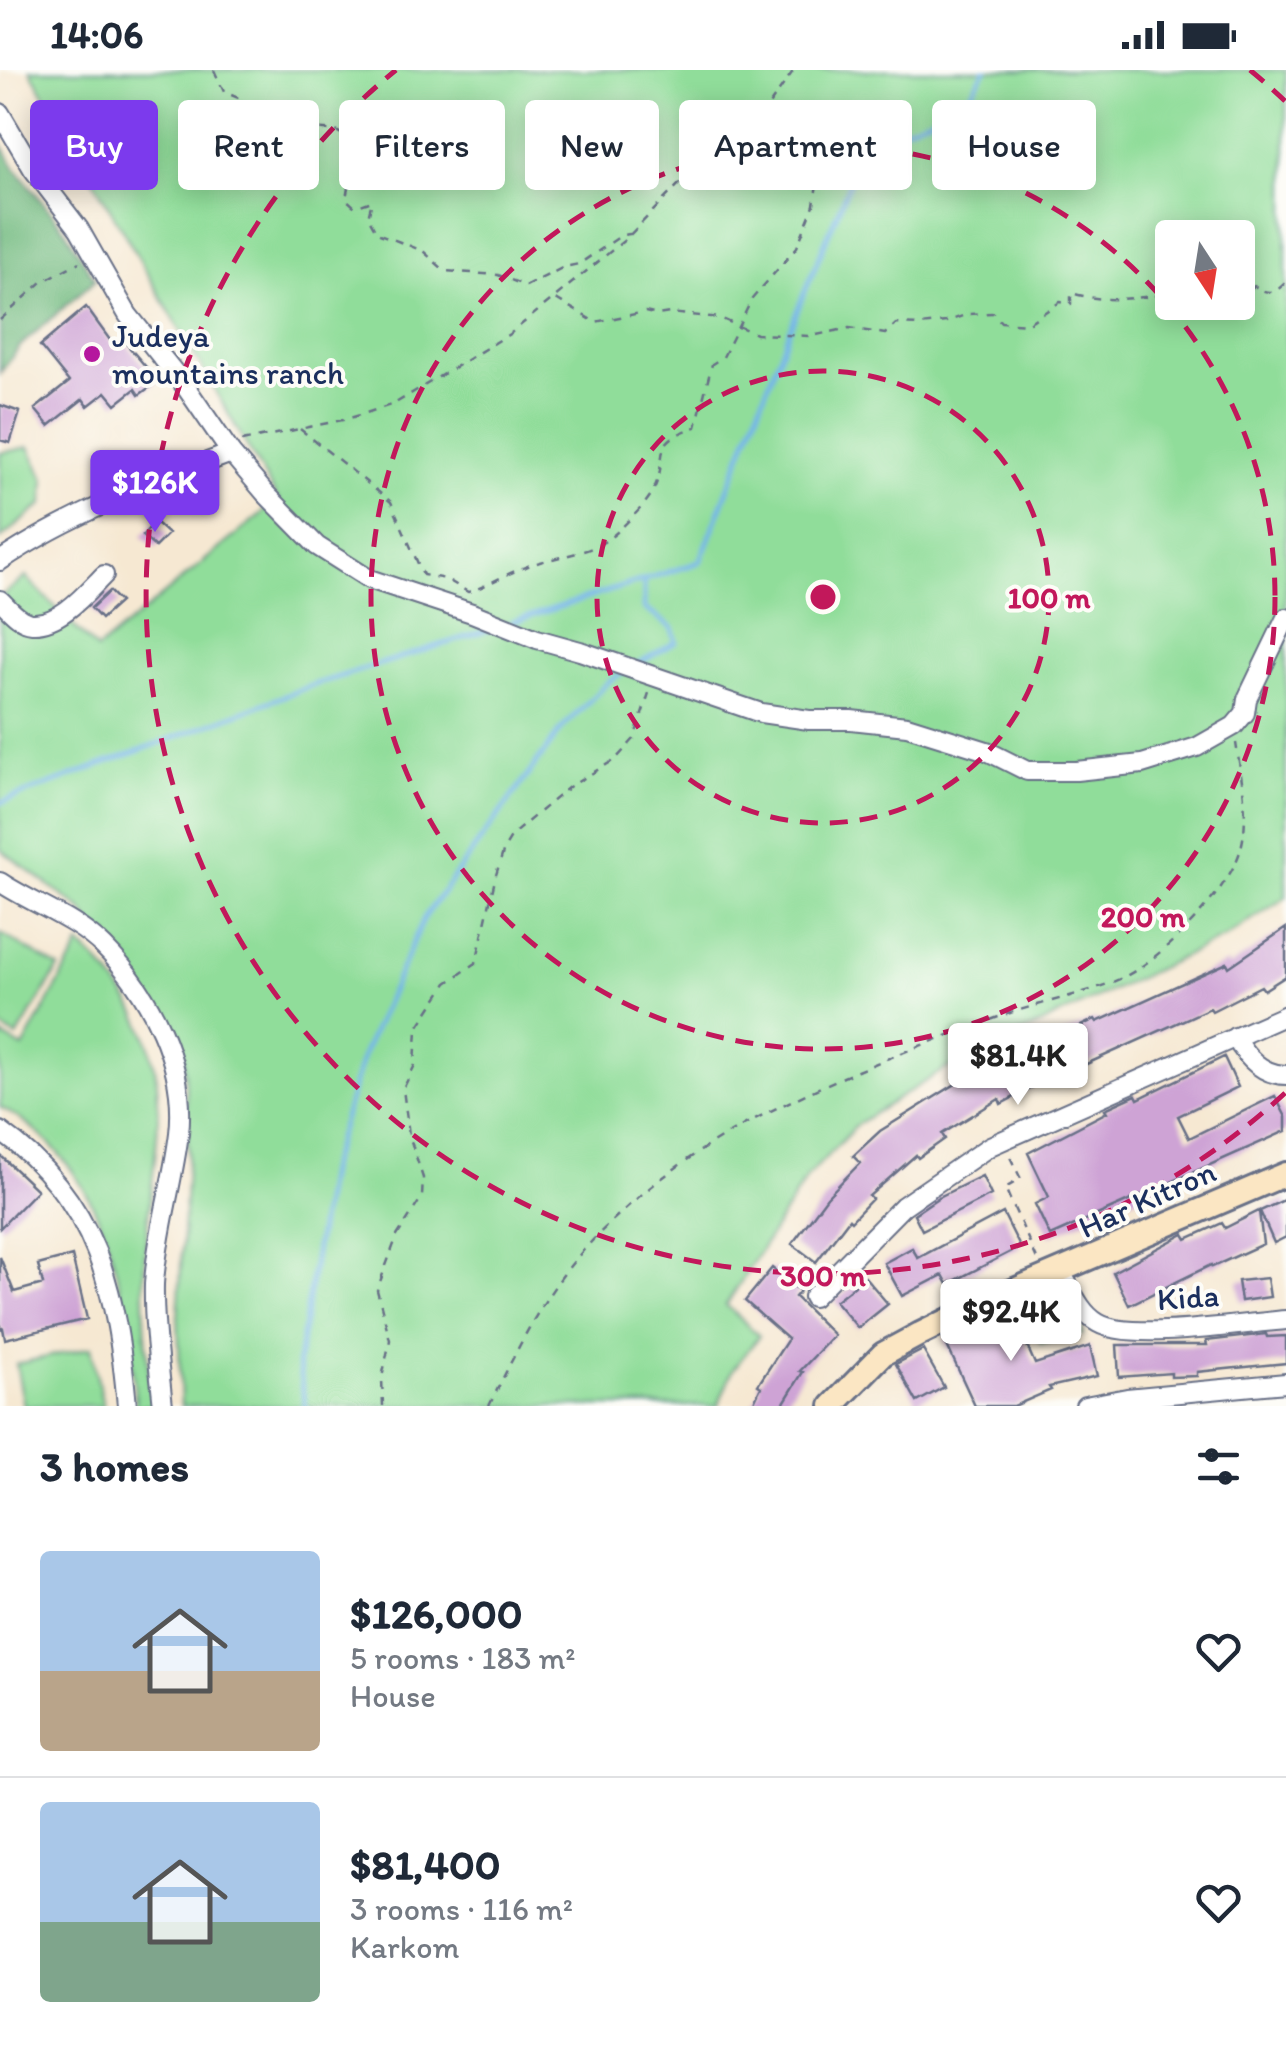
<!DOCTYPE html>
<meta charset="utf-8">
<style>
:root{--surface:#fff;--page:#f2f2f3;--text:#1f2937;--muted:#747a83;--line:#e0e1e3;--accent:#7c3aed}
body{margin:0;font-family:Itim,sans-serif;background:var(--page);color:var(--text);height:100vh;display:flex;flex-direction:column;font-size:38px;white-space:nowrap}
*{box-sizing:border-box;margin:0}
p{font-size:32px;color:var(--muted)}
.icon{flex:none;width:55px;height:55px;fill:none;stroke:currentColor;stroke-width:2;stroke-linecap:round;stroke-linejoin:round}
.map{position:relative;height:1336px;overflow:hidden}
.side{display:flex;flex-direction:column;background:var(--surface);flex:1}
.side>*{flex:none}
.guide{position:absolute;left:30px;top:30px;width:1228px;height:90px;display:flex;gap:20px}
.needle{width:65px;rotate:168deg}
.fabs{position:absolute;left:1155px;top:150px;display:grid;gap:20px}
.fabs a{display:grid;place-items:center;width:100px;height:100px;border-radius:10px;background:var(--surface);box-shadow:0 5px 25px #0003;font-size:50px}
.price{position:absolute;translate:-50% -85px;padding:0 22px;border-radius:10px;background:#fff;color:#222;font-size:32px;line-height:65px;filter:drop-shadow(0 2px 5px #0008)}
.price::after{content:'';position:absolute;left:50%;top:60px;width:30px;height:22px;margin-left:-15px;background:inherit;clip-path:polygon(0 0,100% 0,50% 100%)}
.price.active{background:var(--accent);color:#fff}
ul{padding:0;list-style:none}
li{display:flex;align-items:center;gap:30px;height:250px;padding:0 40px}
li+li{border-top:2px solid var(--line)}
li span{display:grid;place-items:center;flex:none;width:280px;height:200px;border-radius:10px;color:#555}
li>.icon{margin-inline-start:auto}
span .icon{width:120px;height:120px;fill:#fffc;stroke-width:1}
li b{font-size:42px}
h2{display:flex;justify-content:space-between;align-items:center;height:120px;padding:0 40px;font-size:42px}
.chip{padding:0 35px;border-radius:10px;background:var(--surface);box-shadow:0 5px 25px #0003;font-size:35px;line-height:90px}
.chip.active{background:var(--accent);color:#fff}
.status{display:flex;justify-content:space-between;align-items:center;height:70px;padding:0 50px;background:var(--surface);direction:ltr}
.status svg{height:28px;fill:currentColor}
.map>svg:first-child{display:block}
.green{fill:#90dd9a;stroke:#56867c;stroke-width:2.5;fill-rule:evenodd}
.forest{fill:#74bc82;stroke:#487670;stroke-width:2.5}
.lines{fill:none;stroke-linecap:round;stroke-linejoin:round}
.stream{stroke:#74b5e9;stroke-width:5}
.building{fill:#cea3d5}
.street-casing{stroke:#687087;stroke-width:22}
.secondary-casing{stroke:#687087;stroke-width:28}
.path{stroke:#687087;stroke-width:2.5;stroke-dasharray:8 8;stroke-linecap:butt}
.street{stroke:#fff;stroke-width:18}
.secondary{stroke:#fbe6c3;stroke-width:22}
.ring{fill:none;stroke:#c2185b;stroke-width:5;stroke-dasharray:18 12}
.poi-dot{fill:#b5179e;stroke:#fdfcf7;stroke-width:4}
.labels{text-anchor:middle;stroke-width:8;stroke-linejoin:round;paint-order:stroke}
.poi-label{font-size:32px;fill:#1b2f5e;stroke:#fdfcf7;text-anchor:start}
.street-label{font-size:32px;fill:#1b2f5e;stroke:#fdfcf7}
.centre{fill:#c2185b;stroke:#fdfcf7;stroke-width:5}
.ring-label{font-size:30px;text-anchor:middle;font-weight:bold;fill:#c2185b;stroke:#fdfcf7;stroke-width:8;stroke-linejoin:round;paint-order:stroke}
</style>
<div class="status"><b>14:06</b><svg viewBox="0 0 49 12"><path d="M0 12V9h3v3zM5 12V6h3v6zM10 12V3h3v9zM15 12V0h3v12zM26 1h20v11H26zM47 4h2v5h-2z"/></svg></div>
<div class="map">
<svg width="1286" height="1336" viewBox="0 0 1286 1336">
<rect width="100%" height="100%" fill="#fdfcf7"/>
<filter id="ink" filterUnits="userSpaceOnUse"><feTurbulence type="fractalNoise" baseFrequency=".01" numOctaves="2"/><feDisplacementMap in="SourceGraphic" scale="20" xChannelSelector="R" yChannelSelector="G"/><feConvolveMatrix kernelMatrix="1 2 1 2 8 2 1 2 1" color-interpolation-filters="sRGB"/></filter>
<filter id="wash" filterUnits="userSpaceOnUse"><feTurbulence type="fractalNoise" baseFrequency=".0048" numOctaves="4" result="noise"/><feDisplacementMap in="SourceGraphic" scale="40" xChannelSelector="R" yChannelSelector="G"/><feGaussianBlur stdDeviation="2.25" result="paint"/><feColorMatrix in="noise" values="0 0 0 0 0 0 0 0 0 0 0 0 0 0 0 0 0 1.4 0 .05"/><feComposite in="paint" operator="in"/></filter>
<g filter="url(#wash)">
<rect width="100%" height="100%" fill="#f6e8d2"/>
<path class="green" d="M 30,0 L 1286,0 L 1286,827 L 1225,867 L 942,1001 L 859,1053 L 807,1107 L 726,1235 L 759,1266 L 732,1301 L 718,1336 L 181,1336 L 178,1247 L 188,1080 L 184,982 L 82,840 L 0,779 L 0,527 L 26,507 L 97,580 L 278,430 ZM 1172,168 L 1238,168 L 1238,232 L 1172,232 Z
M 29,377 L 45,410 L 43,434 L 0,469 L 0,383 Z
M 0,863 L 59,898 L 17,967 L 0,957 Z
M 80,875 C 202,984 145,1076 144,1212 C 143,1253 149,1295 152,1336 L 136,1336 C 125,1223 112,1098 0,1037 L 0,965 L 23,978 Z
M 1051,1223 L 1079,1251 L 1083,1264 L 1041,1273 L 1022,1234 Z
M 91,1277 L 103,1336 L 24,1336 L 16,1294 Z"/>
<path class="forest" d="M 0,71 L 14,96 L 65,160 L 95,210 L 21,275 L 0,303 Z"/>
<g class="lines">
<path class="stream" d="M 512,552 L 700,492 L 788,263 L 865,75 L 965,33 L 985,0
M 637,594 L 676,572 L 672,558 L 644,538 L 644,510
M 0,733 L 313,615 L 492,559
M 305,1336 L 298,1292 L 328,1101 L 364,982 L 424,848 L 563,657 L 608,612 L 624,602"/>
</g>
<g id="blocks">
<path class="building" d="M 86,237 L 115,277 L 123,270 L 158,311 L 139,325 L 135,319 L 116,334 L 106,322 L 88,336 L 83,329 L 49,356 L 35,339 L 69,312 L 40,276 Z
M 0,335 L 20,342 L 10,373 L 0,370 Z
M 155,452 L 168,464 L 155,477 L 142,466 Z
M 109,521 L 120,532 L 101,549 L 91,538 Z
M 1286,858 L 1286,906 L 1264,920 L 1261,916 L 1212,941 L 1210,938 L 1082,996 L 1080,992 L 1001,1034 L 999,1029 L 942,1064 L 945,1069 L 918,1088 L 916,1085 L 869,1126 L 872,1129 L 851,1151 L 849,1149 L 816,1192 L 792,1174 L 827,1127 L 860,1093 L 853,1086 L 880,1061 L 967,1007 L 969,1010 L 1095,949 L 1097,952 L 1227,893 L 1229,897 Z
M 1224,987 L 1238,1017 L 1178,1046 L 1189,1068 L 1275,1026 L 1286,1047 L 1286,1061 L 1050,1166 L 1035,1134 L 1049,1127 L 1028,1083 L 1107,1042 L 1105,1039 L 1136,1025 L 1138,1029 Z
M 0,1085 L 37,1120 L 0,1158 Z
M 982,1106 L 991,1125 L 922,1160 L 914,1144 L 939,1127 Z
M 1286,1129 L 1286,1167 L 1274,1173 L 1260,1141 Z
M 1259,1141 L 1263,1174 L 1212,1197 L 1211,1195 L 1129,1235 L 1113,1202 L 1184,1164 L 1187,1169 L 1222,1153 L 1225,1158 Z
M 1003,1143 L 1020,1177 L 948,1214 L 943,1205 L 902,1226 L 884,1193 L 912,1178 L 918,1188 Z
M 72,1186 L 87,1249 L 5,1269 L 3,1258 L 0,1259 L 0,1187 L 14,1222 L 43,1214 L 38,1195 Z
M 772,1198 L 800,1221 L 795,1227 L 834,1265 L 800,1301 L 803,1302 L 782,1336 L 752,1336 L 761,1317 L 758,1315 L 788,1269 L 745,1231 Z
M 865,1207 L 888,1234 L 858,1258 L 835,1231 Z
M 1267,1208 L 1270,1227 L 1241,1231 L 1238,1211 Z
M 1011,1240 L 1035,1294 L 1090,1276 L 1097,1306 L 1049,1317 L 1051,1320 L 1014,1336 L 975,1336 L 944,1269 Z
M 1266,1264 L 1267,1267 L 1286,1266 L 1286,1293 L 1197,1302 L 1197,1306 L 1171,1307 L 1171,1303 L 1119,1307 L 1117,1275 L 1207,1275 L 1206,1271 Z
M 923,1280 L 944,1317 L 917,1332 L 896,1294 Z"/>
</g>
</g>
<g filter="url(#ink)">
<use href="#blocks" fill-opacity="0" stroke="#687087" stroke-width="2.5"/>
<g class="lines">
<defs>
<path id="street" d="M 0,43 L 33,99 L 79,159 L 128,245 L 185,316 L 231,383 L 265,423 L 317,476 L 369,509 L 472,543 L 537,569 L 580,581 L 761,643 L 809,650 L 851,650 L 907,656 L 987,681 L 1027,701 L 1076,701 L 1142,694 L 1197,677 L 1234,656 L 1245,643 L 1247,629 L 1286,548
M 0,491 C 70,444 152,413 231,383
M 0,530 C 9,538 19,552 32,553 C 60,555 87,522 104,505
M 0,812 C 33,834 75,848 104,877 C 150,923 187,995 179,1063 C 173,1113 157,1163 154,1214 C 153,1254 159,1296 163,1336
M 1235,967 C 1246,987 1262,1005 1286,1005
M 0,1061 C 98,1130 117,1224 127,1336
M 1061,1202 C 1071,1219 1080,1243 1098,1253 C 1131,1272 1245,1253 1286,1250
M 813,1227 L 903,1136 L 990,1076 L 1286,945
M 1085,1336 L 1127,1328 L 1286,1313"/>
<path id="secondary" d="M 832,1336 L 883,1284 L 920,1264 L 977,1236 L 1286,1104"/>
</defs>
<use href="#street" class="street-casing"/>
<use href="#secondary" class="secondary-casing"/>
<path class="path" d="M 214,0 L 224,22 L 313,59 L 336,61 L 349,68 L 354,83 L 346,129 L 355,137 L 372,131 L 368,147 L 377,163 L 423,181 L 445,201 L 498,205 L 526,216 L 564,197 L 579,194 L 622,165 L 630,164
M 1238,228 L 1245,227 L 1254,216 C 1268,225 1275,224 1286,212
M 556,229 L 595,252 L 645,242 L 658,245 L 670,243 L 720,248 L 756,264 L 812,266 L 849,258 L 885,264 L 896,254 L 920,255 L 946,252 L 968,244 L 993,243 L 1001,252 L 1027,254 L 1060,232 L 1071,234 L 1071,223 C 1114,235 1132,226 1172,225
M 0,250 L 42,212 L 79,192
M 300,359 L 391,432 L 423,505 L 446,509 L 468,522 C 487,516 500,507 518,500 C 553,484 589,488 617,462 C 629,450 646,435 653,421 C 671,384 647,373 696,357 L 712,294 L 723,287 L 752,229 L 797,177 L 814,135 L 819,98
M 242,371 L 347,349 L 394,334 L 511,263 L 627,168 L 685,108 L 710,95 L 767,38 L 794,0
M 1010,1087 L 1021,1109 L 1005,1118 L 1037,1189
M 383,1336 L 382,1308 L 390,1270 L 377,1220 L 397,1166 L 422,1127 L 423,1108 L 409,1065 L 403,1019 L 415,995 L 417,959 L 447,913 L 476,893 L 496,805 L 504,779 L 513,764 L 569,717 L 616,689 L 634,669 L 649,623
M 489,1336 C 509,1296 530,1252 555,1216 C 597,1156 668,1098 731,1062 C 819,1013 916,976 1010,943 C 1044,932 1097,921 1126,906 C 1163,887 1231,819 1241,778 C 1250,745 1241,706 1236,673"/>
<use href="#street" class="street"/>
<use href="#secondary" class="secondary"/>
</g>
</g>
<g class="ring">
<circle cx="823" cy="527" r="226"/>
<circle cx="823" cy="527" r="452"/>
<path d="M1285 1023A678 678 0 1 1 396 0M1250 0A678 678 0 0 1 1285 31"/>
</g>
<circle class="poi-dot" cx="92" cy="284" r="10"/>
<g class="labels">
<g class="poi-label">
<text x="112" y="277">Judeya<tspan x="112" dy="37">mountains ranch</tspan></text>
</g>
<g class="street-label">
<text transform="translate(1147 1129) rotate(-24)" y="11">Har Kitron</text>
<text transform="translate(1188 1227) rotate(-4)" y="11">Kida</text>
</g>
</g>
<circle cx="823" cy="527" r="15" class="centre"/>
<g class="ring-label">
<text x="1049" y="538">100 m</text>
<text x="1143" y="857">200 m</text>
<text x="823" y="1216">300 m</text>
</g>
</svg>
<div class="fabs">
<a><svg class="needle" viewBox="-14 -14 28 28"><path d="M0-13l5 13h-10z" fill="#e53935"/><path d="M0 13l5-13h-10z" fill="#747a83"/></svg></a>
</div>
<b class="price active" style="left:155px;top:465px">$126K</b>
<b class="price" style="left:1018px;top:1038px">$81.4K</b>
<b class="price" style="left:1011px;top:1294px">$92.4K</b>
<div class="guide">
<a class="chip active">Buy</a>
<a class="chip">Rent</a>
<a class="chip">Filters</a>
<a class="chip">New</a>
<a class="chip">Apartment</a>
<a class="chip">House</a>
</div>
</div>
<section class="side">
<h2>3 homes<svg class="icon" aria-label="filters" viewBox="0 0 24 24"><path d="M4 7h16M4 17h16"/><circle cx="9" cy="7" r="2"/><circle cx="15" cy="17" r="2"/></svg></h2>
<ul>
<li><span style="background:linear-gradient(#a9c7e8 60%,#b9a48a 0)"><svg class="icon" aria-label="home" viewBox="0 0 24 24"><path d="M3 11l9-7 9 7M6 9v11h12V9"/></svg></span><div><b>$126,000</b><p>5 rooms · 183 m²</p><p>House</p></div><svg class="icon" aria-label="heart" viewBox="0 0 24 24"><path d="M12 20l-8-8c-3-5 5-10 8-4 3-6 11-1 8 4z"/></svg></li>
<li><span style="background:linear-gradient(#a9c7e8 60%,#7fa58c 0)"><svg class="icon" aria-label="home" viewBox="0 0 24 24"><path d="M3 11l9-7 9 7M6 9v11h12V9"/></svg></span><div><b>$81,400</b><p>3 rooms · 116 m²</p><p>Karkom</p></div><svg class="icon" aria-label="heart" viewBox="0 0 24 24"><path d="M12 20l-8-8c-3-5 5-10 8-4 3-6 11-1 8 4z"/></svg></li>
</ul>
</section>
